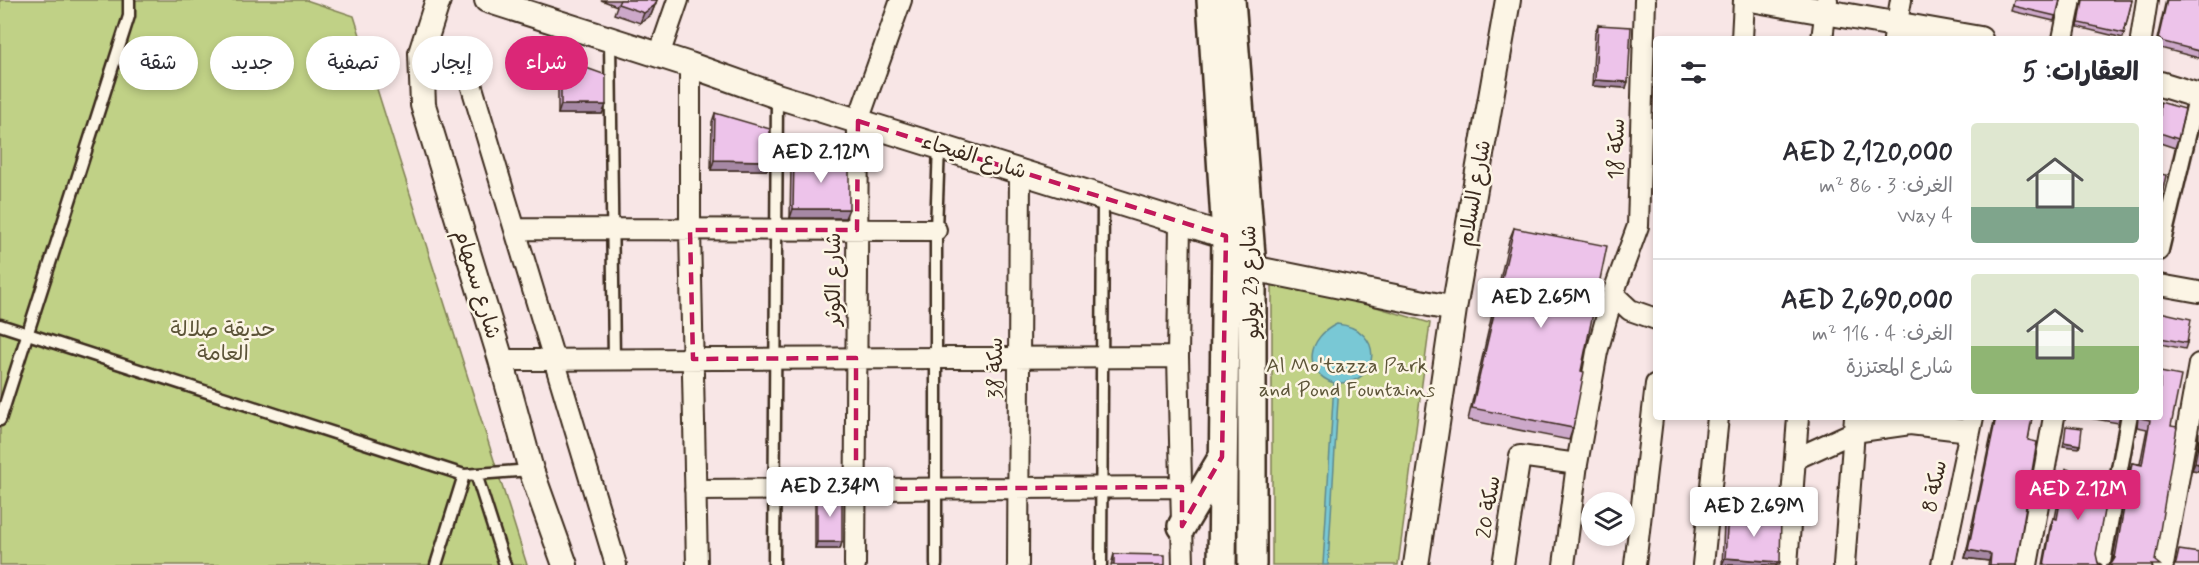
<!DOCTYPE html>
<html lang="ar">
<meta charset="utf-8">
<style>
:root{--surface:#fff;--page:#f7f7f7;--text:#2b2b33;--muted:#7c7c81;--line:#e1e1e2;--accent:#db2777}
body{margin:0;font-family:Mynerve,"Playpen Sans Arabic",sans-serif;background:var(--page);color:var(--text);direction:rtl;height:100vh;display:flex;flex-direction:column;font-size:22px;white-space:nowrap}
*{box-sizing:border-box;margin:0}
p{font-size:20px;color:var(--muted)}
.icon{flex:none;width:33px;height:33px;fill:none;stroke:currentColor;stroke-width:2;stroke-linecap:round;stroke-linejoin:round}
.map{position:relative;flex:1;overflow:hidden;direction:ltr}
.sheet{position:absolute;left:1653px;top:36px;width:510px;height:384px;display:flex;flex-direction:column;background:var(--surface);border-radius:6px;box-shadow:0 3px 9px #0003;direction:rtl}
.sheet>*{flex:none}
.banner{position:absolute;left:18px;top:36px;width:570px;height:54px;direction:rtl;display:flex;gap:12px}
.fabs{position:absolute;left:1581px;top:492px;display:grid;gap:12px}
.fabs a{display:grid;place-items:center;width:54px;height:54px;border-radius:50%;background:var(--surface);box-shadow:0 3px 9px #0003;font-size:30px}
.price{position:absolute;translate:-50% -51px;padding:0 14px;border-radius:6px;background:#fff;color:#222;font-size:20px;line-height:39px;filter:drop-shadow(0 2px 3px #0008)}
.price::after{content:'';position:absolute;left:50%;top:36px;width:18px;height:14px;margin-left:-9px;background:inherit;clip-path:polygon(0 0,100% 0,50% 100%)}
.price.current{background:var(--accent);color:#fff}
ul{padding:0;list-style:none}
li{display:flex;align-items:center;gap:18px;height:150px;padding:0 24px}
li+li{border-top:2px solid var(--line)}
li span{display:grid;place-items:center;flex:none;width:168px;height:120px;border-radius:6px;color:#555}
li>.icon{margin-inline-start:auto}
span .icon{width:72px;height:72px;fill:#fffc;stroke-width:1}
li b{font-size:26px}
h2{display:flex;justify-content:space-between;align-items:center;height:72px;padding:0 24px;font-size:26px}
.chip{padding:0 21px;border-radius:27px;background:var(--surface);box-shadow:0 3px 9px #0003;font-size:21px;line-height:54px}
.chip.current{background:var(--accent);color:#fff}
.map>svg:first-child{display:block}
.green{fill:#c0d186;stroke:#7e7e52;stroke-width:1.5}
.water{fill:#79c8d5;stroke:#60898c;stroke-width:1.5}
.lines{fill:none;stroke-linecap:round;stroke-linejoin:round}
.service-casing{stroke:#3b2a1e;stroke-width:15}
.pedestrian-casing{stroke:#3b2a1e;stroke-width:20}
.minor-casing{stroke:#3b2a1e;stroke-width:24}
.tertiary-casing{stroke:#3b2a1e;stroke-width:28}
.secondary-casing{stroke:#3b2a1e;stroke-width:32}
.service{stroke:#fcf5e5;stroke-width:10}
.pedestrian{stroke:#fcf5e5;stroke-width:15}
.minor{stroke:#fcf5e5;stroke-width:20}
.tertiary{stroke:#fcf5e5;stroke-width:24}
.secondary{stroke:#fcf5e5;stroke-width:27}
.wall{fill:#cca8c9;stroke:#3b2a1e;stroke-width:1.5}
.shaded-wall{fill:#a688a4;stroke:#3b2a1e;stroke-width:1.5}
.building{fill:#edc3ea;stroke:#3b2a1e;stroke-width:1.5}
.marked{fill:none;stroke:#c2185b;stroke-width:4.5;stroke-dasharray:12 8;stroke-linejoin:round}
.labels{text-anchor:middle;stroke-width:5;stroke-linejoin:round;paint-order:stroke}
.street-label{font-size:21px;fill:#3b2a1e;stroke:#fcf5e5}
.park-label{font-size:21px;fill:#5c5438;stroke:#fcf5e5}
</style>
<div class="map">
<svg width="2199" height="565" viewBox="0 0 2199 565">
<rect width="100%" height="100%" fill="#f8e6e6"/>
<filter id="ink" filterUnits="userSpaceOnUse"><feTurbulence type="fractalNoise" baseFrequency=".0167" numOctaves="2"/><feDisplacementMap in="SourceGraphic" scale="12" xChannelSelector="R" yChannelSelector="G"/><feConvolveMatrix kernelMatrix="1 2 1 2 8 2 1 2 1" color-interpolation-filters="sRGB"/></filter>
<g filter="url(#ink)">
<path class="green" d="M 0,0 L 306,0 L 354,16 L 527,565 L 0,565 Z
M 1272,276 L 1430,323 L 1398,565 L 1272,565 Z"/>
<path class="water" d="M 1337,324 C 1386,329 1380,384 1339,383 L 1328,565 L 1323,565 L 1334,383 C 1301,372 1308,337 1337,324 Z"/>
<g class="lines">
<defs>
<path id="service" d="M 610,40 L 614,360
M 0,325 L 464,475 L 531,470
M 0,420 L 129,16 L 129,0
M 476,474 L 505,565
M 436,565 L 464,475
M 774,565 L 777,96
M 936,565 L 936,230 L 939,145
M 1101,565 L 1103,198"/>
<path id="pedestrian" d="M 2160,252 L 2197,96
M 2102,565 L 2129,417"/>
<path id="minor" d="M 1742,39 L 1744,0
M 1822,39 L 1827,0
M 1894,39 L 1901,0
M 2063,39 L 2071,0
M 2141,39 L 2147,0
M 659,55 L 678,0
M 465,64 L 616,565
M 690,65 L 690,230 L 697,565
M 1180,222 L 1178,357 L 1183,565
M 516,229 L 936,230
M 2160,285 L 2199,292
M 1613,294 L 1630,310 L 1656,319
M 501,360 L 1178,357
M 1795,459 L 1854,432 L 1910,424 L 1970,431
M 695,490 L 1182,487
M 855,565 L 858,121 L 901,0
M 1018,565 L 1020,170
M 1503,565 L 1520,456 L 1577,464
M 1564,565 L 1577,464 L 1597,352 L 1613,294 L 1638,226 L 1645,0
M 1635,565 L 1656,384
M 1703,565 L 1718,417
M 1787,565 L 1798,417
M 1844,565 L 1855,417
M 1942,565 L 1973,417
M 2027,565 L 2054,417
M 2163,565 L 2199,364"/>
<path id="tertiary" d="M 438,0 L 421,53 L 423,105 L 501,360 L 531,470 L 565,565
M 487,0 L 690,65 L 777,96 L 1226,236 L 1252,268 L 1454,309
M 1757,0 L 1980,39
M 2160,84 L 2199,96
M 1416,565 L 1454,309 L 1508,0"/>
<path id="secondary" d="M 1211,0 L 1226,236 L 1222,565
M 1231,0 L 1252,268 L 1252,565
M 1182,526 L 1222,458"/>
</defs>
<use href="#service" class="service-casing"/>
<use href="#pedestrian" class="pedestrian-casing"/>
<use href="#minor" class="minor-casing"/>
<use href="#tertiary" class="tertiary-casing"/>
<use href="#secondary" class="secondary-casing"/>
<use href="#service" class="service"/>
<use href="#pedestrian" class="pedestrian"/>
<use href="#minor" class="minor"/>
<use href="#tertiary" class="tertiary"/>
<use href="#secondary" class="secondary"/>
</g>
<path class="wall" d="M 601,0 L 657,0 L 651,15 L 640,23 L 614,14 L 617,6 Z
M 2014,0 L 2060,0 L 2054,21 L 2011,11 Z
M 2082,0 L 2132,0 L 2123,38 L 2078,27 Z
M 2166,0 L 2199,0 L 2199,58 L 2160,48 L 2160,39 L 2157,39 Z
M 1598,25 L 1626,88 L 1592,86 L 1595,32 Z
M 561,59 L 606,105 L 602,114 L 558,114 L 558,68 Z
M 2160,102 L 2178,139 L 2175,148 L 2160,143 Z
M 715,113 L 770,161 L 767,170 L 711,170 L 712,122 Z
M 794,158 L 845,218 L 790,218 L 791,167 Z
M 1514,228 L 1581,371 L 1573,428 L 1569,440 L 1468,420 L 1509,240 Z
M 2160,312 L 2187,343 L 2185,349 L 2160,344 Z
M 1995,417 L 2032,417 L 2028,440 L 2016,565 L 1988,565 L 1989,561 L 1965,558 Z
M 2084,417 L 2120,417 L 2118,423 Z
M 2138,417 L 2160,417 L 2171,426 L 2112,563 L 2129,472 L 2132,463 L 2140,464 L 2147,429 L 2137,427 Z
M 2199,432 L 2199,471 L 2192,470 Z
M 2066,469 L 2098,563 L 2102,565 L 2043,565 L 2050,527 L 2053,518 L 2055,518 L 2063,478 Z
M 817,495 L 842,542 L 840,549 L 815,549 L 815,502 Z
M 1728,515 L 1779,565 L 1722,565 L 1724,524 Z
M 1114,554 L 1165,565 L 1111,565 Z"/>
<path class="shaded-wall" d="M 655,5 L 651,15 L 640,23 L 644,13 Z
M 1595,80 L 1628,82 L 1626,88 L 1592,86 Z
M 561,105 L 606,105 L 602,114 L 558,114 Z
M 714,160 L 770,161 L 767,170 L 711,170 Z
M 793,209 L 849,209 L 845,218 L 790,218 Z
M 2064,442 L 2080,445 L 2079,448 L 2063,446 Z
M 2195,463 L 2199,464 L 2199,471 L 2192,470 Z
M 817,542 L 842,542 L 840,549 L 815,549 Z
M 1968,550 L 1991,554 L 1989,561 L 1965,558 Z
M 1725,558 L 1780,562 L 1779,565 L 1722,565 Z"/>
<path class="building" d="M 620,0 L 657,0 L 655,5 L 644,13 L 618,4 Z
M 2014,0 L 2060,0 L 2056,16 L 2013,6 Z
M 2083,0 L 2132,0 L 2124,33 L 2079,23 Z
M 2167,0 L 2199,0 L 2199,51 L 2160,41 L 2160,39 L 2158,39 Z
M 1598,25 L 1631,27 L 1628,82 L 1595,80 Z
M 561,59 L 606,75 L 606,105 L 561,105 Z
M 2160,102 L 2185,109 L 2178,139 L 2160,133 Z
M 715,113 L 770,129 L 770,161 L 714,160 Z
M 794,158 L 849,159 L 849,209 L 793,209 Z
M 2160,174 L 2166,175 L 2160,204 Z
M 1514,228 L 1607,246 L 1581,371 L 1584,372 L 1573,428 L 1472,408 Z
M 2160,312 L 2191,319 L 2187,343 L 2160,338 Z
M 2160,372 L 2181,376 L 2171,426 L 2177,427 L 2155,561 L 2160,565 L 2106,565 L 2112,563 L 2115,558 L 2132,463 L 2142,465 L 2150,420 L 2140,418 L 2140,417 L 2160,417 Z
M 1996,417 L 2032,417 L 2028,440 L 2037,442 L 2016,565 L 1990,565 L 1991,554 L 1968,550 Z
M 2066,426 L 2082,428 L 2080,445 L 2064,442 Z
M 2199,439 L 2199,464 L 2195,463 Z
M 2066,469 L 2110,478 L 2096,554 L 2098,563 L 2102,565 L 2044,565 L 2053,518 L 2057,519 Z
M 817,495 L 842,495 L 842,542 L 817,542 Z
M 1728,515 L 1781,518 L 1780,562 L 1725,558 Z
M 2179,550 L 2199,553 L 2199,565 L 2174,565 L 2176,563 Z
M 1114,554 L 1165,555 L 1165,565 L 1114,565 Z"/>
</g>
<path class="marked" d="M 858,121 L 1226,236 L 1222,457 L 1182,526 L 1182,487 L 856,489 L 856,358 L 693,359 L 690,230 L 857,230 Z"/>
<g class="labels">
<g class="street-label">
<text transform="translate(1616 149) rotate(-88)" y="7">سكة 18</text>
<text transform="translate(974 156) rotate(17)" y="7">شارع الفيحاء</text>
<text transform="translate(1474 193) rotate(-80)" y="7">شارع السلام</text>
<text transform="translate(833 279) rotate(-90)" y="7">شارع الكوثر</text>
<text transform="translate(1250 282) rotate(-92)" y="7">شارع 23 يوليو</text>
<text transform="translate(478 284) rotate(73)" y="7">شارع سمهام</text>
<text transform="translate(995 368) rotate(-90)" y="7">سكة 38</text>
<text transform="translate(1934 486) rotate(-78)" y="7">سكة 8</text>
<text transform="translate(1488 507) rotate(-81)" y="7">سكة 20</text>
</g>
<g class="park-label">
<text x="223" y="336">حديقة صلالة<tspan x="223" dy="24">العامة</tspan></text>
<text x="1347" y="372">Al Mo'tazza Park<tspan x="1347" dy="24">and Pond Fountains</tspan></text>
</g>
</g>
</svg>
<div class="fabs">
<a><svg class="icon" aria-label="layers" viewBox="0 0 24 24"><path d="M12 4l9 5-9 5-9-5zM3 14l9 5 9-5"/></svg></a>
</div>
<b class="price" style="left:821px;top:184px">AED 2.12M</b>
<b class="price" style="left:1541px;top:329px">AED 2.65M</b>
<b class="price" style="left:830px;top:518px">AED 2.34M</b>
<b class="price current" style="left:2078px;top:521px">AED 2.12M</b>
<b class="price" style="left:1754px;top:538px">AED 2.69M</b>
<div class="banner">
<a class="chip current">شراء</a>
<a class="chip">إيجار</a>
<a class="chip">تصفية</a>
<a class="chip">جديد</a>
<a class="chip">شقة</a>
</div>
<section class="sheet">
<h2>العقارات: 5<svg class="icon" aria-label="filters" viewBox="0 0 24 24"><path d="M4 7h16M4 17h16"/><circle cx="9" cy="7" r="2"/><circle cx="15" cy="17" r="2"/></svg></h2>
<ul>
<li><span style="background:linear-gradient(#dfe7d0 70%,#7fa58c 0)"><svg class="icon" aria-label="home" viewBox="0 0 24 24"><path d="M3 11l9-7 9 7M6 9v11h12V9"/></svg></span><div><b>AED 2,120,000</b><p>الغرف: 3 · 86 m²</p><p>Way 4</p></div></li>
<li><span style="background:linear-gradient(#dfe7d0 60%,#8fb573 0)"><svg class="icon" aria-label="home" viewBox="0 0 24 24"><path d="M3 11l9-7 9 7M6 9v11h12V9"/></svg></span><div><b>AED 2,690,000</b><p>الغرف: 4 · 116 m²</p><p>شارع المعتززة</p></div></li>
</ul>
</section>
</div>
